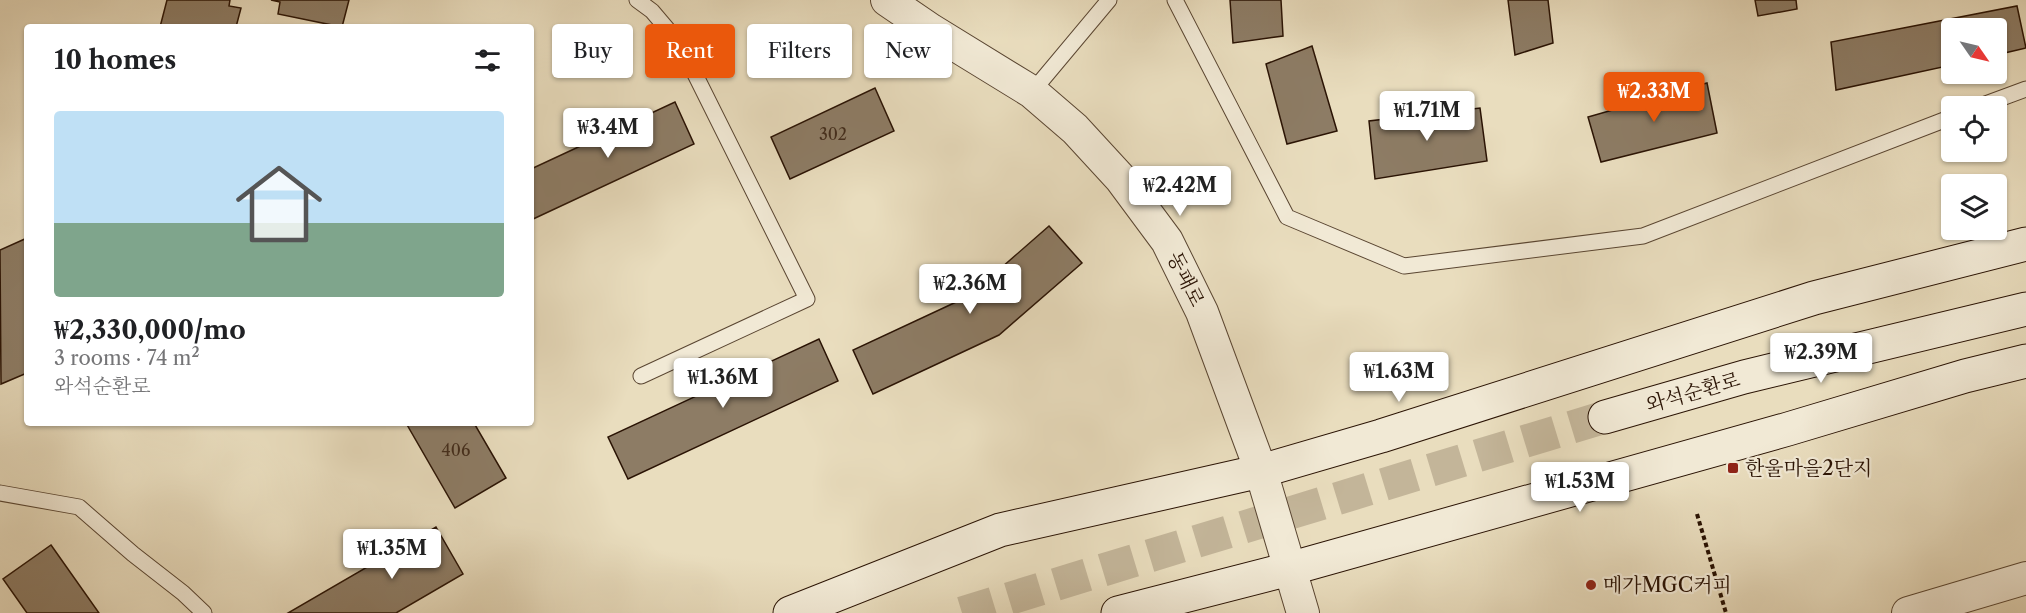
<!DOCTYPE html>
<meta charset="utf-8">
<style>
:root{--surface:#fff;--page:#f2f2f2;--text:#202124;--muted:#757577;--accent:#ea580c}
body{margin:0;font-family:"Libre Caslon Text","Noto Serif KR",serif;background:var(--page);color:var(--text);height:100vh;display:flex;flex-direction:column;font-size:22px;white-space:nowrap}
*{box-sizing:border-box;margin:0}
p{font-size:20px;color:var(--muted)}
.icon{flex:none;width:33px;height:33px;fill:none;stroke:currentColor;stroke-width:2;stroke-linecap:round;stroke-linejoin:round}
.map{position:relative;flex:1;overflow:hidden}
.drawer{position:absolute;left:24px;top:24px;width:510px;height:402px;display:flex;flex-direction:column;background:var(--surface);border-radius:6px;box-shadow:0 2px 4px #0004}
.drawer>*{flex:none}
.hud{position:absolute;left:552px;top:24px;width:570px;height:54px;display:flex;gap:12px}
.needle{width:39px;rotate:124deg}
.fabs{position:absolute;left:1941px;top:18px;display:grid;gap:12px}
.fabs a{display:grid;place-items:center;width:66px;height:66px;border-radius:6px;background:var(--surface);box-shadow:0 2px 4px #0004;font-size:30px}
.price{position:absolute;translate:-50% -51px;padding:0 14px;border-radius:6px;background:#fff;color:#222;font-size:20px;line-height:39px;filter:drop-shadow(0 2px 3px #0008)}
.price::after{content:'';position:absolute;left:50%;top:36px;width:18px;height:14px;margin-left:-9px;background:inherit;clip-path:polygon(0 0,100% 0,50% 100%)}
.price.on{background:var(--accent);color:#fff}
ul{padding:0;list-style:none}
li{display:grid;align-content:center;gap:12px;height:318px;padding:0 30px}
li span{display:grid;place-items:center;height:186px;border-radius:6px;color:#555}
li>.icon{margin-inline-start:auto}
span .icon{width:108px;height:108px;fill:#fffc;stroke-width:1}
li b{font-size:26px}
h2{display:flex;justify-content:space-between;align-items:center;height:72px;padding:0 30px;font-size:26px}
.pill{padding:0 21px;border-radius:6px;background:var(--surface);box-shadow:0 2px 4px #0004;font-size:21px;line-height:54px}
.pill.on{background:var(--accent);color:#fff}
.map>svg:first-child{display:block}
.building{fill:#8d7c65;stroke:#2a1304;stroke-width:1.5}
.lines{fill:none;stroke-linecap:round;stroke-linejoin:round}
.secondary-tunnel{stroke:#c3b599;stroke-width:33;stroke-dasharray:33 16;stroke-linecap:butt}
.lane-casing{stroke:#5a4632;stroke-width:17}
.street-casing{stroke:#5a4632;stroke-width:34}
.secondary-casing{stroke:#2a1304;stroke-width:35}
.path{stroke:#2a1304;stroke-width:4;stroke-dasharray:4.5 3;stroke-linecap:butt}
.lane{stroke:#f1e9d5;stroke-width:15}
.street{stroke:#f1e9d5;stroke-width:32}
.secondary{stroke:#f1e9d5;stroke-width:33}
.poi-dot{fill:#8f2418;stroke:#f1e9d5;stroke-width:2}
.labels{text-anchor:middle;stroke-width:4.5;stroke-linejoin:round;paint-order:stroke}
.number-label{font-size:16px;fill:#432d1c}
.street-label{font-size:20px;fill:#2a1304;stroke:#f1e9d5}
.poi-label{font-size:20px;fill:#2a1304;stroke:#f1e9d5;text-anchor:start}
</style>
<div class="map">
<svg width="2026" height="613" viewBox="0 0 2026 613">
<rect width="100%" height="100%" fill="#e9ddbe"/>
<filter id="stains"><feTurbulence type="fractalNoise" baseFrequency=".00333" numOctaves="4"/><feColorMatrix values="0 0 0 0 .2 0 0 0 0 .09 0 0 0 0 .02 0 0 0 .5 -.17"/></filter>
<radialGradient id="worn" r=".72"><stop offset=".6" stop-color="#630" stop-opacity="0"/><stop offset="1" stop-color="#630" stop-opacity=".3"/></radialGradient>
<path class="building" d="M 167,0 L 230,0 L 229,6 L 241,8 L 236,27 L 160,27 Z
M 271,0 L 349,0 L 342,27 L 278,14 L 280,2 Z
M 1230,0 L 1281,0 L 1283,36 L 1233,43 Z
M 1508,0 L 1548,0 L 1553,43 L 1515,55 Z
M 1755,0 L 1796,0 L 1797,9 L 1758,16 Z
M 2017,6 L 2026,48 L 1996,55 L 1996,28 L 1952,28 L 1952,65 L 1836,90 L 1831,42 Z
M 1312,46 L 1337,131 L 1287,144 L 1266,64 Z
M 1707,83 L 1717,133 L 1601,162 L 1588,117 Z
M 875,88 L 894,131 L 790,179 L 771,137 Z
M 675,102 L 694,144 L 531,220 L 531,169 Z
M 1480,108 L 1487,161 L 1375,179 L 1369,121 Z
M 1049,226 L 1082,263 L 999,335 L 873,394 L 853,350 L 969,296 Z
M 27,238 L 27,373 L 1,384 L 0,250 Z
M 819,339 L 838,381 L 628,479 L 608,437 Z
M 406,423 L 474,423 L 506,478 L 455,508 Z
M 436,527 L 463,574 L 396,613 L 288,613 Z
M 51,545 L 99,613 L 27,613 L 3,579 Z"/>
<g class="lines">
<path class="secondary-tunnel" d="M 962,613 L 1605,417"/>
<defs>
<path id="lane" d="M 637,0 L 652,11 L 680,44 L 807,299 L 641,376
M 1175,0 L 1287,217 L 1404,266 L 1643,236 L 1952,117
M 1032,92 L 1109,0
M 1980,106 L 2026,89
M 0,493 L 79,507 L 133,554 L 183,593 L 204,613"/>
<path id="street" d="M 887,0 L 931,30 L 1032,92 L 1075,129 L 1121,179 L 1167,241 L 1202,312 L 1261,471 L 1303,613
M 1908,613 L 2026,578"/>
<path id="secondary" d="M 1605,417 L 1744,377 L 2026,309
M 790,613 L 1000,530 L 1261,471 L 1381,436 L 1814,298 L 2026,244
M 1118,613 L 1289,569 L 1788,429 L 1965,376 L 2026,361"/>
</defs>
<use href="#lane" class="lane-casing"/>
<use href="#street" class="street-casing"/>
<use href="#secondary" class="secondary-casing"/>
<path class="path" d="M 1697,514 L 1726,613"/>
<use href="#lane" class="lane"/>
<use href="#street" class="street"/>
<use href="#secondary" class="secondary"/>
</g>
<g class="poi-dot">
<rect x="1727" y="462" width="12" height="12" rx="3"/>
<circle cx="1591" cy="585" r="6"/>
</g>
<g class="labels">
<g class="number-label">
<text x="833" y="140">302</text>
<text x="456" y="456">406</text>
</g>
<g class="street-label">
<text transform="translate(1186 279) rotate(64)" y="7">동패로</text>
<text transform="translate(1693 392) rotate(-16)" y="7">와석순환로</text>
</g>
<g class="poi-label">
<text x="1745" y="475">한울마을2단지</text>
<text x="1603" y="592">메가MGC커피</text>
</g>
</g>
<rect width="100%" height="100%" filter="url(#stains)"/>
<rect width="100%" height="100%" fill="url(#worn)"/>
</svg>
<div class="fabs">
<a><svg class="needle" viewBox="-14 -14 28 28"><path d="M0-13l5 13h-10z" fill="#e53935"/><path d="M0 13l5-13h-10z" fill="#757577"/></svg></a>
<a><svg class="icon" aria-label="locate" viewBox="0 0 24 24"><circle cx="12" cy="12" r="6"/><path d="M12 2v4M12 18v4M2 12h4M18 12h4"/></svg></a>
<a><svg class="icon" aria-label="layers" viewBox="0 0 24 24"><path d="M12 4l9 5-9 5-9-5zM3 14l9 5 9-5"/></svg></a>
</div>
<b class="price on" style="left:1654px;top:123px">₩2.33M</b>
<b class="price" style="left:1427px;top:142px">₩1.71M</b>
<b class="price" style="left:608px;top:159px">₩3.4M</b>
<b class="price" style="left:1180px;top:217px">₩2.42M</b>
<b class="price" style="left:970px;top:315px">₩2.36M</b>
<b class="price" style="left:1821px;top:384px">₩2.39M</b>
<b class="price" style="left:1399px;top:403px">₩1.63M</b>
<b class="price" style="left:723px;top:409px">₩1.36M</b>
<b class="price" style="left:1580px;top:513px">₩1.53M</b>
<b class="price" style="left:392px;top:580px">₩1.35M</b>
<div class="hud">
<a class="pill">Buy</a>
<a class="pill on">Rent</a>
<a class="pill">Filters</a>
<a class="pill">New</a>
</div>
<section class="drawer">
<h2>10 homes<svg class="icon" aria-label="filters" viewBox="0 0 24 24"><path d="M4 7h16M4 17h16"/><circle cx="9" cy="7" r="2"/><circle cx="15" cy="17" r="2"/></svg></h2>
<ul>
<li><span style="background:linear-gradient(#bfe0f5 60%,#7fa58c 0)"><svg class="icon" aria-label="home" viewBox="0 0 24 24"><path d="M3 11l9-7 9 7M6 9v11h12V9"/></svg></span><div><b>₩2,330,000/mo</b><p>3 rooms · 74 m²</p><p>와석순환로</p></div></li>
</ul>
</section>
</div>
